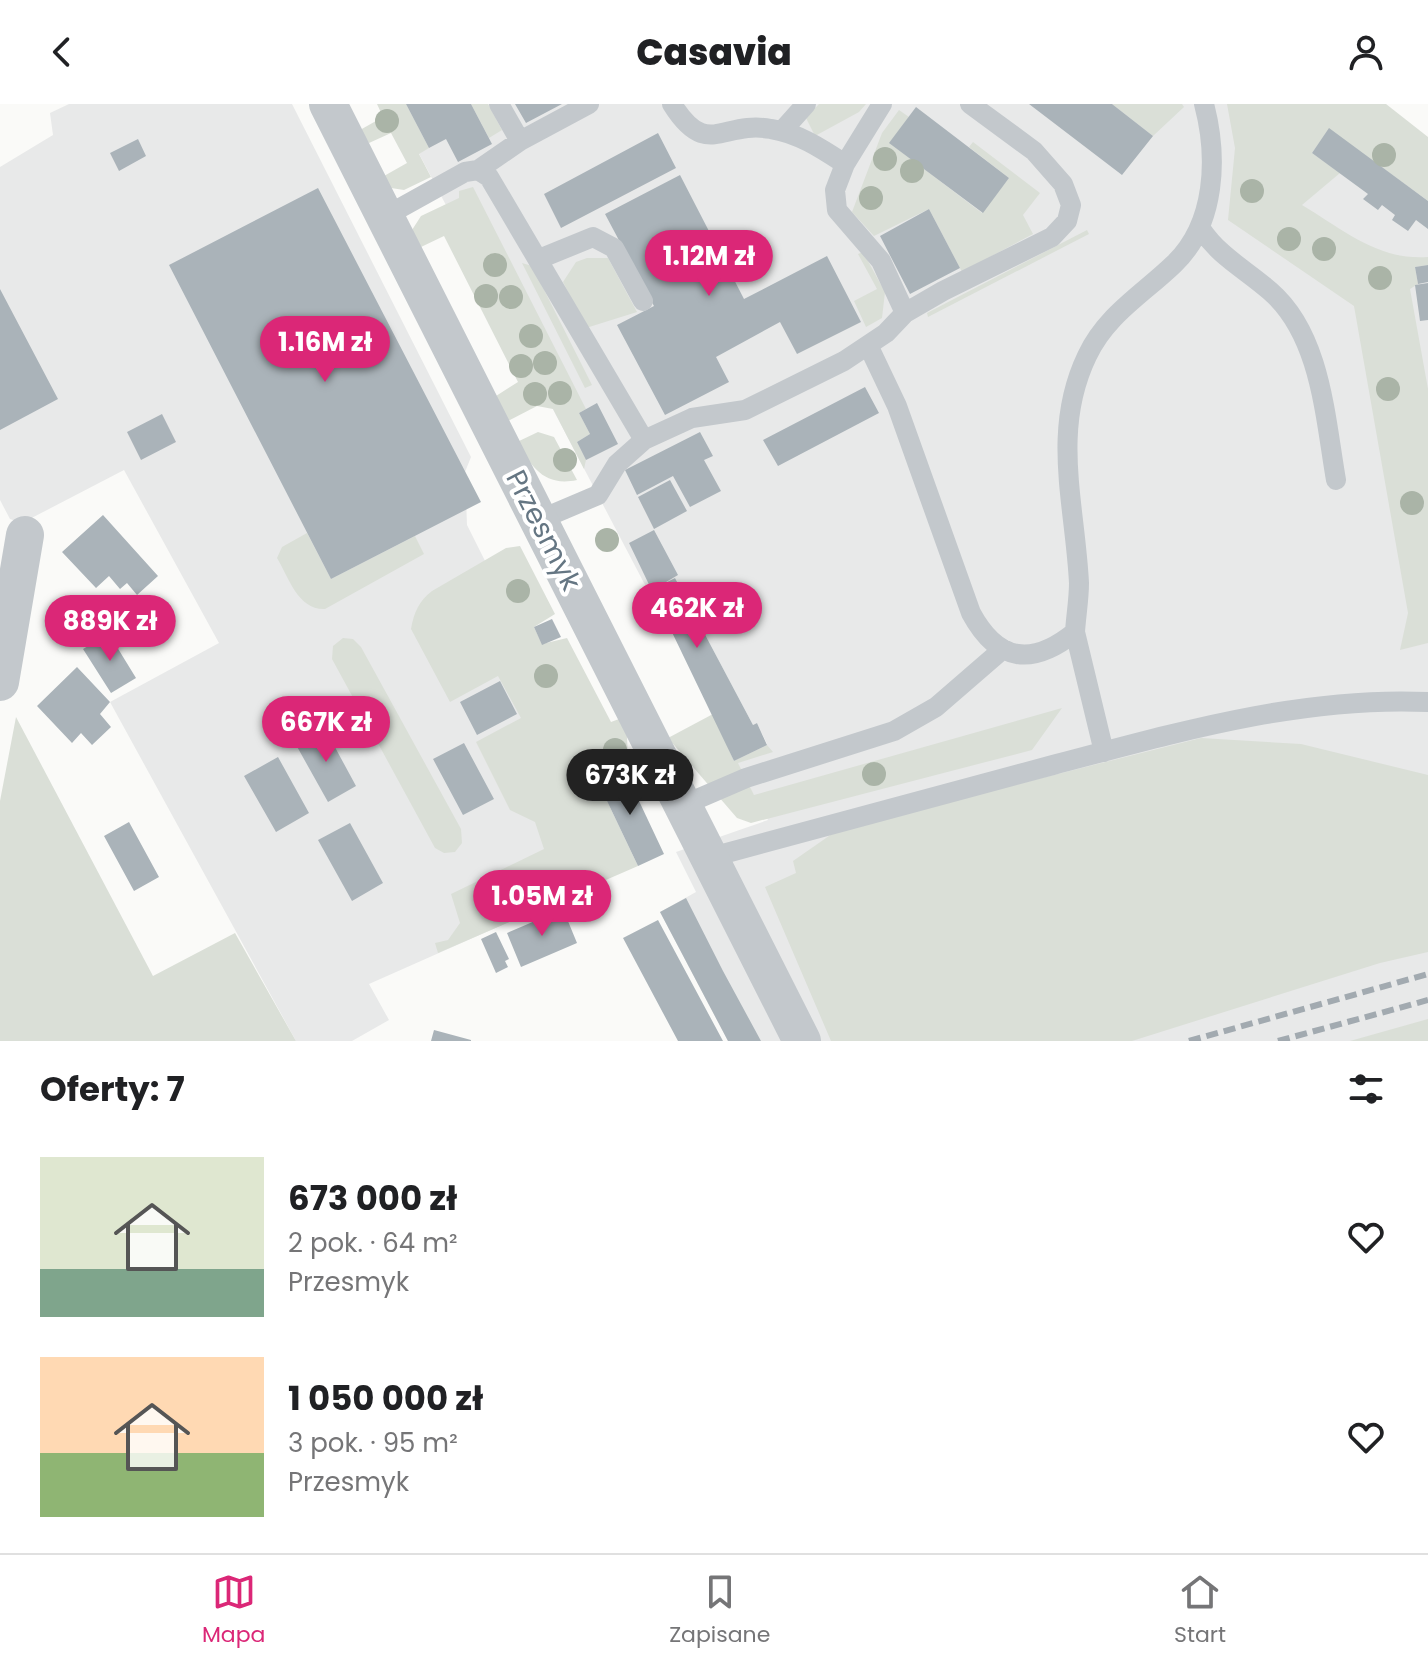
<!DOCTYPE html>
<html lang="pl">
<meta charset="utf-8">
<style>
:root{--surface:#fff;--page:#f2f2f2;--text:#202124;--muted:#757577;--line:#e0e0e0;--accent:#db2777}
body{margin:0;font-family:Poppins,sans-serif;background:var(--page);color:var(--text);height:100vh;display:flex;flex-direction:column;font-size:30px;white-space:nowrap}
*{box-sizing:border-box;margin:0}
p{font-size:26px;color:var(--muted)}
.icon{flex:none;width:44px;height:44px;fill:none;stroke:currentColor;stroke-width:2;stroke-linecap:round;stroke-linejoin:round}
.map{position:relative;height:937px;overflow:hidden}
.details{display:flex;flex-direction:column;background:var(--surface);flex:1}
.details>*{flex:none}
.price{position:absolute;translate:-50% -68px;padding:0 18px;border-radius:28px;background:var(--accent);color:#fff;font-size:26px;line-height:52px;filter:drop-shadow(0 2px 4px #0008)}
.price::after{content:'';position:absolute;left:50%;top:48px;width:24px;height:18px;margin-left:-12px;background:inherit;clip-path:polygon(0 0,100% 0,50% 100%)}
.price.on{background:#222;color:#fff}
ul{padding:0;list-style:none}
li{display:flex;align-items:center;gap:24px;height:200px;padding:0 40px}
li span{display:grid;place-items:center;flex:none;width:224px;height:160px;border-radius:0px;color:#555}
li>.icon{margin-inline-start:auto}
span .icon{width:96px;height:96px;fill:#fffc;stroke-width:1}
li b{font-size:34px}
h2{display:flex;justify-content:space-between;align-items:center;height:96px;padding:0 40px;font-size:34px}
header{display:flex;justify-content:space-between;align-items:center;height:104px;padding:0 40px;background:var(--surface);font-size:36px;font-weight:800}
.dock{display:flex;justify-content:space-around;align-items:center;height:112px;border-top:2px solid var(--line);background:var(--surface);font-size:22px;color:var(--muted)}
.dock a{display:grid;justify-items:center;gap:4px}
.dock .on{color:var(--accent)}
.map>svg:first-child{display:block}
.built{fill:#e8e9e9}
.green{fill:#dadfd7}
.building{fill:#aab3b9}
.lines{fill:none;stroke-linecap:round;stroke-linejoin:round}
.service{stroke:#c3c8cc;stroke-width:20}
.minor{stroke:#c3c8cc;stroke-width:38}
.rail{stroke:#a2aab0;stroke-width:6;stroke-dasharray:12 6;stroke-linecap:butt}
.tree{fill:#aab4a7}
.labels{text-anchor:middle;stroke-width:8;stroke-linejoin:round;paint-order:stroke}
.street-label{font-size:28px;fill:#657683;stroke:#fff}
</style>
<header><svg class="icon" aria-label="back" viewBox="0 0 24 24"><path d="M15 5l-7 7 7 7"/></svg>Casavia<svg class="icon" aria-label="person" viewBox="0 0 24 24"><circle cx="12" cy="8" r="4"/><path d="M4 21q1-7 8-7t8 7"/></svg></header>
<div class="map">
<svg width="1428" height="937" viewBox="0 0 1428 937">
<rect width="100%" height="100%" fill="#fafaf8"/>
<path class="built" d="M 69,0 L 292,0 L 471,353 L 465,368 L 467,421 L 595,676 L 604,776 L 369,880 L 389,916 L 352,937 L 296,937 L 110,598 L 219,539 L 124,366 L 22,419 L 10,415 L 0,396 L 0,63 L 53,31 L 50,9 Z
M 393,0 L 1301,0 L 1287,83 L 1329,24 L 1428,97 L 1428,937 L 728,937 L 660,808 L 696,788 L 676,748 L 768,716 L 734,657 L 767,640 L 757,619 L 753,621 L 675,474 L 650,487 L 644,479 Z"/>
<path class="green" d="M 377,0 L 406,0 L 429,44 L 419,50 L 431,73 L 404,86 L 391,84 L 384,72 L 407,59 L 391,29 L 369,39 L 360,26 L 383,13 Z
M 471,0 L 488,0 L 502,26 L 489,34 Z
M 819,0 L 866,0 L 859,8 L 815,32 L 806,14 Z
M 1112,0 L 1182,0 L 1184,3 L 1153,32 Z
M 1227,0 L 1386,0 L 1428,33 L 1428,97 L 1329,25 L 1312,49 L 1340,69 L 1302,101 C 1342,125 1379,157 1428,153 L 1428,161 L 1415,163 L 1418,180 L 1410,185 L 1428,285 L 1428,539 L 1400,546 L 1408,509 L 1354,202 L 1228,116 L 1235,44 Z
M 899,6 L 909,13 L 890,39 L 982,109 L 1009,74 L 969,43 L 973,38 L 1040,89 L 1023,111 L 1033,130 L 962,168 L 929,105 L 874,132 L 852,108 L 882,29 Z
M 473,83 L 586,305 L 579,309 L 590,330 L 577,338 L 586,356 L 584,365 L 553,305 L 537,302 L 506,318 L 496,292 L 518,278 L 444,132 L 421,143 L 412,126 L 421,112 L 459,94 L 459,87 Z
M 1087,126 L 1089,130 L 928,213 L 927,209 Z
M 863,148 L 885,188 L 882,214 L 866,223 L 854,197 L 877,185 L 858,150 Z
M 587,154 L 608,154 L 637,208 L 586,224 L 563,178 L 576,158 Z
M 522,159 L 532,162 L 592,281 L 585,284 Z
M 538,328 L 554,333 L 577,376 C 544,383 532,363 517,338 Z
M 307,429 L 331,475 L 415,432 L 424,450 L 325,505 C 298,506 289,474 277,454 L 282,443 Z
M 520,442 L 555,510 L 534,523 L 542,540 L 567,534 L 611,618 L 619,615 L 627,632 L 628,656 L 623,663 L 597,676 L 638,762 L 438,849 L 435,839 L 448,836 L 460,819 L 451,790 L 544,745 L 535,718 L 510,706 L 476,638 L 521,614 L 498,572 L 450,598 L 411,525 C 414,508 419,497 432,487 L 506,444 Z
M 343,534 L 353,535 L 361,543 L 461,725 L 462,739 L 455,748 L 444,749 L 435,744 L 332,555 L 333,542 Z
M 1062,604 L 1032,646 L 751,719 L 737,714 L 668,634 L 713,610 L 734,657 L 767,641 L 773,648 L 738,659 L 754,691 Z
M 16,613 L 153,872 L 235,829 L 296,937 L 0,937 L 0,697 Z
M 1201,634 L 1301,640 L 1428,671 L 1428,848 L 1380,859 L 1132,937 L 831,937 L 765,783 L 796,769 L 793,757 L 839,725 Z
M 1428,915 L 1428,937 L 1350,937 Z"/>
<path class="building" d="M 406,0 L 471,0 L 492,40 L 458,58 L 446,35 L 429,44 Z
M 515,0 L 562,0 L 526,19 Z
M 1029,0 L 1112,0 L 1153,32 L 1122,71 Z
M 916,3 L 1009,74 L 983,109 L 889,39 Z
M 1329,24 L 1428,97 L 1428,125 L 1416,116 L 1408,127 L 1392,116 L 1395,111 L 1382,101 L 1378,106 L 1363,95 L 1368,90 L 1312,49 Z
M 658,29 L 676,64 L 561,124 L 544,90 Z
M 138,35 L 146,52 L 119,67 L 110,49 Z
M 680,71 L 744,195 L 827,152 L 861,218 L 797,250 L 780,218 L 716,253 L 729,278 L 665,311 L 617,221 L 654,202 L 605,110 Z
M 318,84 L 481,398 L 331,475 L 169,161 Z
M 929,105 L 960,164 L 910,190 L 880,132 Z
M 1428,161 L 1428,178 L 1418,180 L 1415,163 Z
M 1428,179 L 1428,216 L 1420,217 L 1415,181 Z
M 0,185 L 58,295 L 0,326 Z
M 865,283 L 879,309 L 778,362 L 763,336 Z
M 597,299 L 618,340 L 586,356 L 577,338 L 590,330 L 579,309 Z
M 162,310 L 176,338 L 141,356 L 127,328 Z
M 700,328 L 713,352 L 704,356 L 721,387 L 690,403 L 673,372 L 637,391 L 625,366 Z
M 670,376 L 687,407 L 654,425 L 638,393 Z
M 103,411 L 158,472 L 137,491 L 127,479 L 120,485 L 109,472 L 96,484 L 62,448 Z
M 654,426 L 678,471 L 661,481 L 675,474 L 753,621 L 757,619 L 767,641 L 734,657 L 629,439 Z
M 552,515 L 561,533 L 542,541 L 534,523 Z
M 109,530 L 136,574 L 111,589 L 83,545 Z
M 77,563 L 110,598 L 100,610 L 111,623 L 92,641 L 81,629 L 72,639 L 37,602 Z
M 500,577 L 517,610 L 477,631 L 460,598 Z
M 324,623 L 356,682 L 328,698 L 295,639 Z
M 464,639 L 494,695 L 463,711 L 433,655 Z
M 278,653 L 309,709 L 276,728 L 244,672 Z
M 623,663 L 664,750 L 638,762 L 597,676 Z
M 129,718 L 159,773 L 134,787 L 104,732 Z
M 350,719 L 383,779 L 352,797 L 318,736 Z
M 686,794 L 723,867 L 761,937 L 728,937 L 660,808 Z
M 563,805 L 577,839 L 521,863 L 507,829 Z
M 658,816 L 723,937 L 678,937 L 623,834 Z
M 496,828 L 509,855 L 505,857 L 508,863 L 496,869 L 481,835 Z
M 434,926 L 471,936 L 471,937 L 431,937 Z"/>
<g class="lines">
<path class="service" d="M 499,0 L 520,37
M 672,0 C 707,56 722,16 771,25 C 798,29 822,45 845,60
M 882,0 L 845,60 L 835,86 L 837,106 L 881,157 L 905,209
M 782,27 L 806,0
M 478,66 L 520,37 L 589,0
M 384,113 L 465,68 L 478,66 L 489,73 L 644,336
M 1201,125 C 1220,153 1245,165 1270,187 C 1321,231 1325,313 1336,376
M 539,155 L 593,133 L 614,144 L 643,197
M 868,241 L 897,302 L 971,509 C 998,559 1033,562 1075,528 C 1076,512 1079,495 1079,479 C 1075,400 1051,327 1087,252 C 1106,211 1143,190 1174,160 C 1216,120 1218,53 1204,0
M 539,416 L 598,391 L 617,360 L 644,336 L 692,314 L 745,306 L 844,257 L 886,229 L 905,209 L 943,187 L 1052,133 L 1067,117 L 1071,101 L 1063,80 L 1034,47 L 970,0
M 1075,528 L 1104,648
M 681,702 L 746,674 L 894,627 L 936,603 L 1003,545
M 708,754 C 823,723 938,692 1053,661 C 1175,629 1301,592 1428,598"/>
<path class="minor" d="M 328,0 L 802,937
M 0,578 L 25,431"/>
<path class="rail" d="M 1189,937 L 1428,870
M 1278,937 L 1428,896"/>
</g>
<g class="tree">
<circle cx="387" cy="17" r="12"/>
<circle cx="1384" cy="51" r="12"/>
<circle cx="885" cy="55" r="12"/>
<circle cx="912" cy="67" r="12"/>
<circle cx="1252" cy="87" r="12"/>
<circle cx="871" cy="94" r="12"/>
<circle cx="1289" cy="135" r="12"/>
<circle cx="1324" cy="145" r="12"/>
<circle cx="495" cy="161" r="12"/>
<circle cx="1380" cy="174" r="12"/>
<circle cx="486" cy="192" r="12"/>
<circle cx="511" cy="193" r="12"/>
<circle cx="531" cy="232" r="12"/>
<circle cx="545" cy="259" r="12"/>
<circle cx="521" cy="262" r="12"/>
<circle cx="1388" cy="285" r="12"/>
<circle cx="560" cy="289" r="12"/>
<circle cx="535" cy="290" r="12"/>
<circle cx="565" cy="356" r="12"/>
<circle cx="1412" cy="399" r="12"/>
<circle cx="607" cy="436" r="12"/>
<circle cx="518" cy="487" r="12"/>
<circle cx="546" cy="572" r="12"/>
<circle cx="615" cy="646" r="12"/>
<circle cx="874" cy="670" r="12"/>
</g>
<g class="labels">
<g class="street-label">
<text transform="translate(544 426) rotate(63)" y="10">Przesmyk</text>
</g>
</g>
</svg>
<b class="price" style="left:709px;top:194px">1.12M zł</b>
<b class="price" style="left:325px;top:280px">1.16M zł</b>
<b class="price" style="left:697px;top:546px">462K zł</b>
<b class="price" style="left:110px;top:559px">889K zł</b>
<b class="price" style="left:326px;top:660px">667K zł</b>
<b class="price on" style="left:630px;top:713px">673K zł</b>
<b class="price" style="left:542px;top:834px">1.05M zł</b>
</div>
<section class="details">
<h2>Oferty: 7<svg class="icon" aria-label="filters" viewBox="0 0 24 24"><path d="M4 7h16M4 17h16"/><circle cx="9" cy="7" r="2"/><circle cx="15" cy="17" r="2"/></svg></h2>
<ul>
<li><span style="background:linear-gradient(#dfe7d0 70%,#7fa58c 0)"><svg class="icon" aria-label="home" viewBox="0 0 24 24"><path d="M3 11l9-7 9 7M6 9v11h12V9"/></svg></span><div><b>673 000 zł</b><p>2 pok. · 64 m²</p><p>Przesmyk</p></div><svg class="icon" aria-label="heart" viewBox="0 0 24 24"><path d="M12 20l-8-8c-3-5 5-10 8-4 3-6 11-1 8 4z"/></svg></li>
<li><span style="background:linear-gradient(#ffd9b3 60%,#8fb573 0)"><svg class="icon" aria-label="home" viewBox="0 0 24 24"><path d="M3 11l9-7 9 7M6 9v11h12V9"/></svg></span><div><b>1 050 000 zł</b><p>3 pok. · 95 m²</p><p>Przesmyk</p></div><svg class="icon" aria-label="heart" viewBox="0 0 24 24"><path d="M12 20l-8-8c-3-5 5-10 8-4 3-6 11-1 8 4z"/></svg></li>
</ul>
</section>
<nav class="dock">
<a class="on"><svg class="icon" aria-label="map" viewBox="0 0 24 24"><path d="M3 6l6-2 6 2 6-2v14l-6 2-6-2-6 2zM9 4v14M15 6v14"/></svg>Mapa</a>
<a><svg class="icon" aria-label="saved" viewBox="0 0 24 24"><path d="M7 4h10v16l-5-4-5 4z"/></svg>Zapisane</a>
<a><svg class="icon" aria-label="home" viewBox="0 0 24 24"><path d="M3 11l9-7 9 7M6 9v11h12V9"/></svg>Start</a>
</nav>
